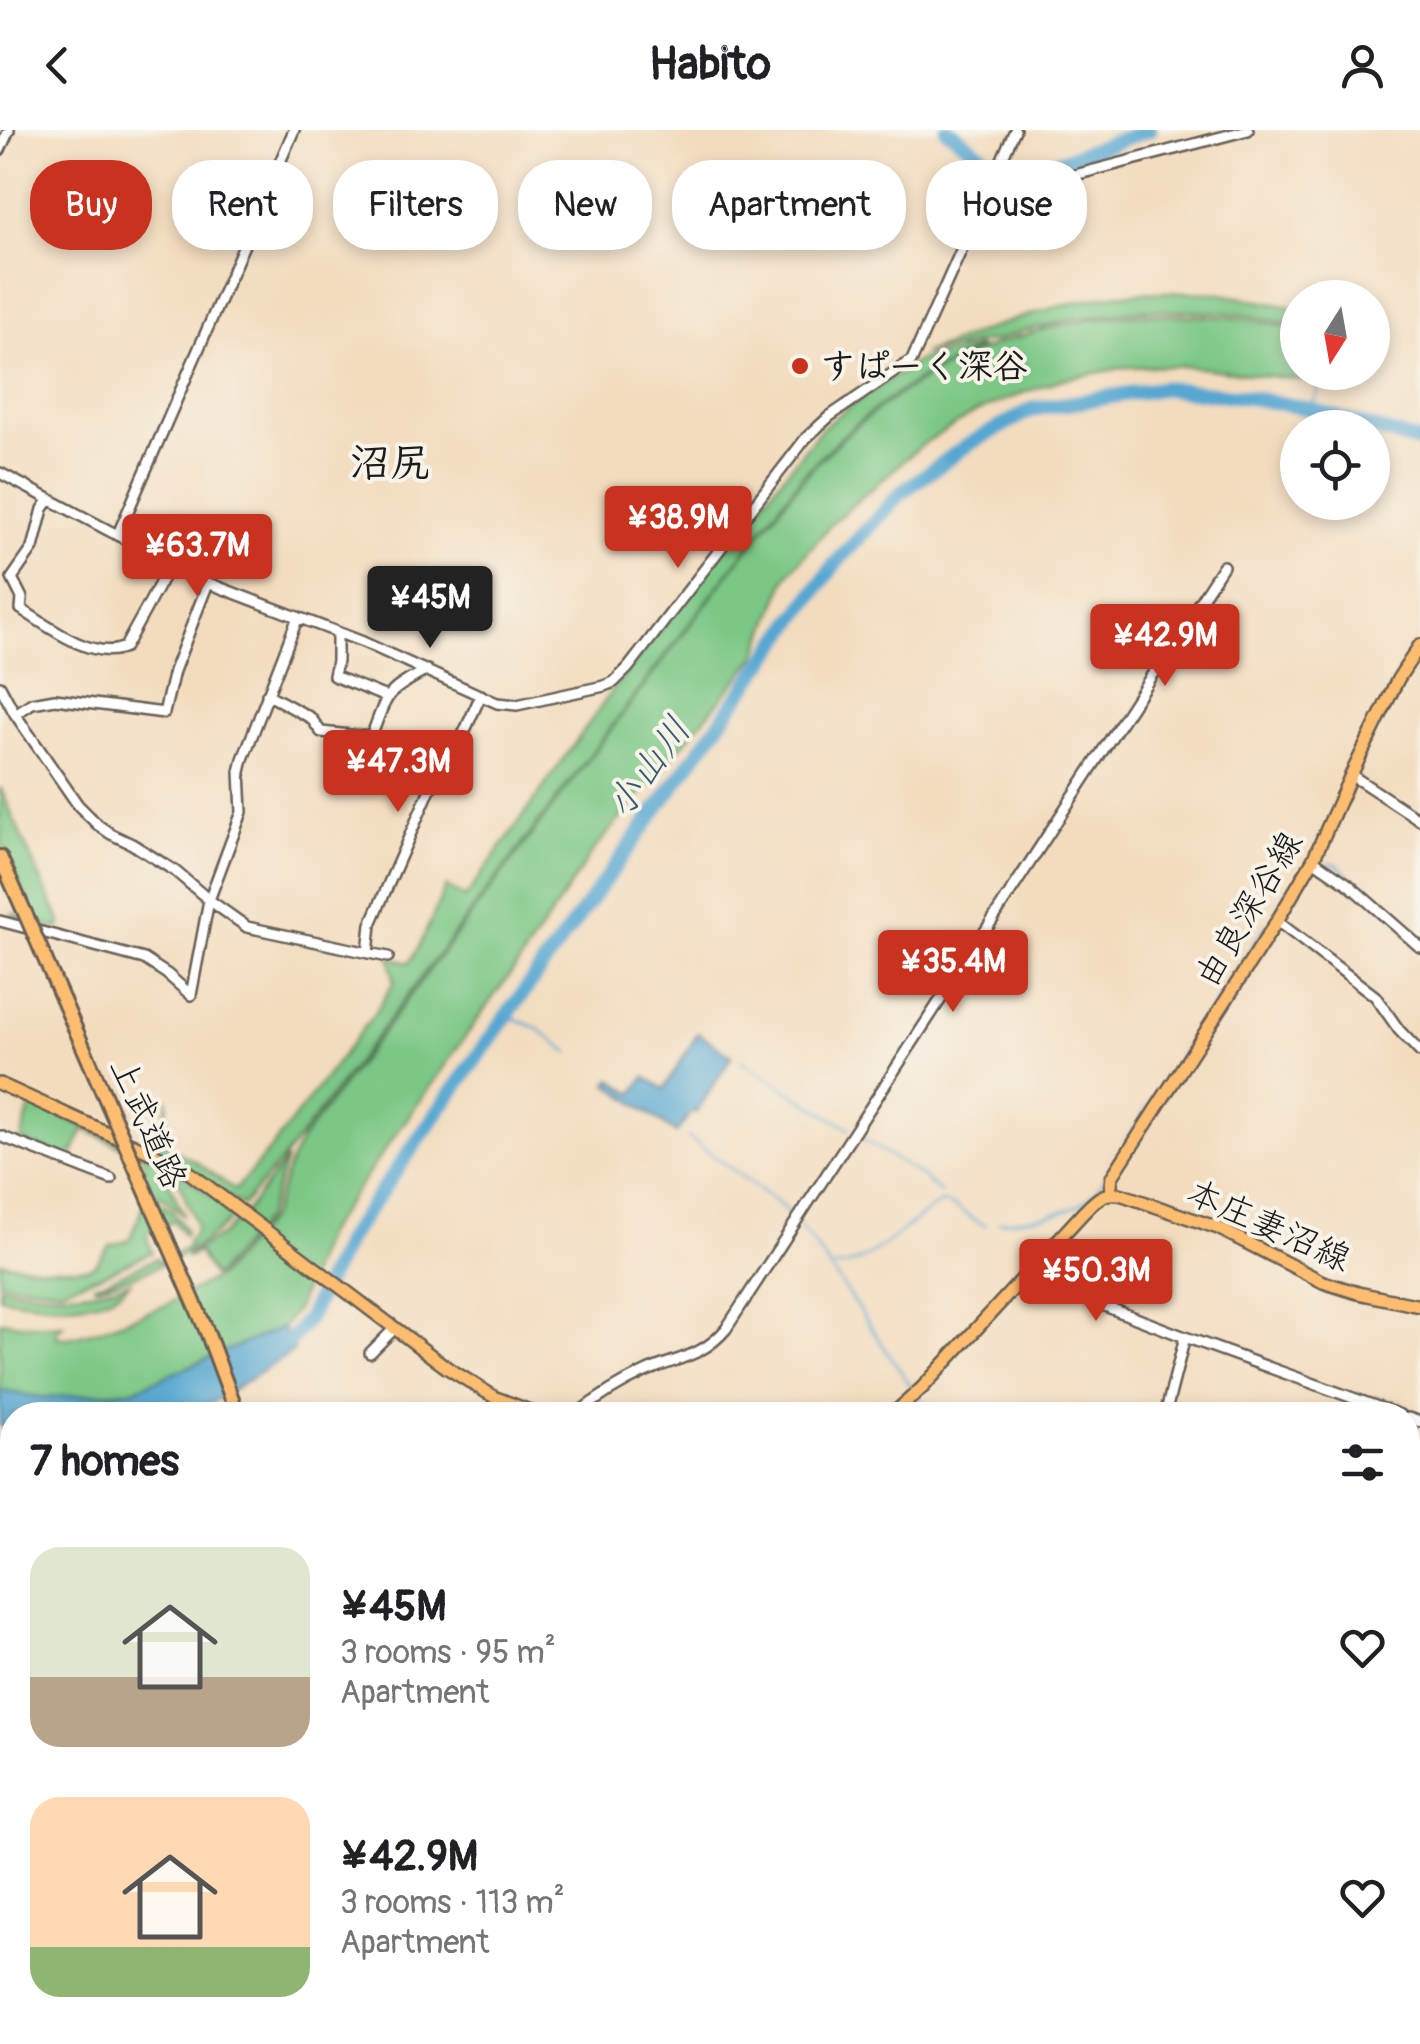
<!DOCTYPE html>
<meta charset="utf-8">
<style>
:root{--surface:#fff;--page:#f2f2f2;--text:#202124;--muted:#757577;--accent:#c8321e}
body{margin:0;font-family:Pangolin,"Klee One",sans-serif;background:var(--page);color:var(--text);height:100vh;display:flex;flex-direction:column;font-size:38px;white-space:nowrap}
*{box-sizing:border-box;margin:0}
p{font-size:32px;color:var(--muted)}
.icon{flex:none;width:55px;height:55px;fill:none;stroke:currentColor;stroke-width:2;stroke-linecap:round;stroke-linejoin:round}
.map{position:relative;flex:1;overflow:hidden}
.panel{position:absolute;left:0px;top:1272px;width:1420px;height:642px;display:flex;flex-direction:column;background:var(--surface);border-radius:40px 40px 0 0;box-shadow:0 5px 15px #0003}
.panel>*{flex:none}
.top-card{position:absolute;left:30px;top:30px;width:1360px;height:90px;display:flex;gap:20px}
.needle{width:65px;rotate:191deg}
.fabs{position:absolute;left:1280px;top:150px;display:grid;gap:20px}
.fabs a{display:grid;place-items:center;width:110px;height:110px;border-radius:50%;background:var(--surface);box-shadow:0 5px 15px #0003;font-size:50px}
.price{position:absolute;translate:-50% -85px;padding:0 22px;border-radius:10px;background:var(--accent);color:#fff;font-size:32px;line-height:65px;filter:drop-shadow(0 2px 5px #0008)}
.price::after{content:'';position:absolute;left:50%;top:60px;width:30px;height:22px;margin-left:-15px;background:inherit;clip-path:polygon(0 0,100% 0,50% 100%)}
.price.active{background:#222;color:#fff}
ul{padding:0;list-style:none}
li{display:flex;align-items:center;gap:30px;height:250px;padding:0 30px}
li span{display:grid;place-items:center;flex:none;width:280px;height:200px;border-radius:30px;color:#555}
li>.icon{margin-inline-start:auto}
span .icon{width:120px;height:120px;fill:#fffc;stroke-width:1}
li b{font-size:42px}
h2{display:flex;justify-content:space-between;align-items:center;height:120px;padding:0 30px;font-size:42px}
.pill{padding:0 35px;border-radius:40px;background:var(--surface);box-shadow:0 5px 15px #0003;font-size:35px;line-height:90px}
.pill.active{background:var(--accent);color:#fff}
header{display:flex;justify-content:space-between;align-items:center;height:130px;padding:0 30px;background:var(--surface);font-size:45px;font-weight:700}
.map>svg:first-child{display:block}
.green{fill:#7cc785;stroke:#4c7250;stroke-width:2.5}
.water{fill:#57a7d1;stroke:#3a6276;stroke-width:2.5}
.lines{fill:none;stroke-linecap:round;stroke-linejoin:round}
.stream{stroke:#57a7d1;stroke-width:2.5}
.river{stroke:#57a7d1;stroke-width:15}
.minor-casing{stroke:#675f55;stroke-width:14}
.major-casing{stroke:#675f55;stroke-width:16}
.highway-casing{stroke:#675f55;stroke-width:18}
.minor{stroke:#fff;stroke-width:9}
.major{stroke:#fcbd6f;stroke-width:11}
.highway{stroke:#fcbd6f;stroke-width:12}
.highway-bridge-casing{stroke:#675f55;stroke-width:18;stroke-linecap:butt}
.highway-bridge{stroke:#fcbd6f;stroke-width:12}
.poi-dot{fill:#c8321e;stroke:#f7f3e8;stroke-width:4}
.labels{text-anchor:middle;stroke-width:8;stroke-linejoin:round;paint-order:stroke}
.poi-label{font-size:35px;font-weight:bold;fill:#1c1c1c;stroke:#f7f3e8;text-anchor:start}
.street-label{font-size:35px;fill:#1c1c1c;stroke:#f7f3e8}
.water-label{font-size:38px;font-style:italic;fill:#375b6d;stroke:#f7f3e8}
.quarter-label{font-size:40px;font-weight:bold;fill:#1c1c1c;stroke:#f7f3e8}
</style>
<header><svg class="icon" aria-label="back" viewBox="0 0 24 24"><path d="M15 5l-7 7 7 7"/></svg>Habito<svg class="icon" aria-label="person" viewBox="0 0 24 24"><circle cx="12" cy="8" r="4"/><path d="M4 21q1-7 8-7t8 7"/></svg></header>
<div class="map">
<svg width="1420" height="1914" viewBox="0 0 1420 1914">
<rect width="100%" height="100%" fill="#f7f3e8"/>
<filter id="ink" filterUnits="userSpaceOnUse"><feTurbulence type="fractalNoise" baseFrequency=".01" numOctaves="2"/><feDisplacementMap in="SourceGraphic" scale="20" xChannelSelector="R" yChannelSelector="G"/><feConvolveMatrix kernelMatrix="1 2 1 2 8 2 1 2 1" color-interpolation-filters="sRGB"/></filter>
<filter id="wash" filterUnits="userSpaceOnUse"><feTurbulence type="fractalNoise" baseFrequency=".0048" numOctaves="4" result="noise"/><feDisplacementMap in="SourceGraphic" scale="40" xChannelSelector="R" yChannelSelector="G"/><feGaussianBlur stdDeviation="2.25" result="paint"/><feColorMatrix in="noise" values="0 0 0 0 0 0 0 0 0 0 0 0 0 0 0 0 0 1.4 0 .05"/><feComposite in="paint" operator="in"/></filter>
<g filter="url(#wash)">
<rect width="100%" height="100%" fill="#f3dcbe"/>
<path class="green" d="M 1163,162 L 1216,163 L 1297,178 L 1297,195 L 1230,183 L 1143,180 L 1073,189 L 1023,201 L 995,211 L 983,212 L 923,224 C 981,201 1039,178 1101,167 C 1121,163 1143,163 1163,162 Z
M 1143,184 L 1230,187 L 1297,198 L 1298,242 L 1320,243 L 1318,252 L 1183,236 L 1127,237 L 1063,249 L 1020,264 L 976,282 L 923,314 L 834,391 L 787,446 L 756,527 L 593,721 L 517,836 L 499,859 L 325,1104 L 297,1178 L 283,1197 L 131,1261 L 46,1268 L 0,1261 L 0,1191 L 27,1195 L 63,1195 L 57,1201 L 57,1207 L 69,1208 L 99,1200 L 164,1176 L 219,1146 L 270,1088 L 291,1030 L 302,1009 L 746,421 C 770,392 792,360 818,332 C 876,271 956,223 1038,201 C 1072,191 1108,187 1143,184 Z
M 976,217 L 981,217 C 912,248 852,290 801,347 L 290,1020 L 242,1076 L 180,1031 L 158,1019 L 168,969 L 164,1014 L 198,1033 L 235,1060 L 273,1016 L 377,880 L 394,852 L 390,827 L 409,833 L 420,815 L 446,756 L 465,768 L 617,554 L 821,299 L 851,275 L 921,229 Z
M 0,657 L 32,731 L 59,788 L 61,793 L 59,799 L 13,788 L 11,785 L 16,783 L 19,788 L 31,782 L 0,709 Z
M 31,973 L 159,1029 L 184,1086 L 165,1069 L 142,1059 L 144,1028 L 84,999 L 70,1030 L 21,1010 Z
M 286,1029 L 266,1088 L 217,1144 L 213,1146 L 198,1122 L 187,1128 L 186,1126 L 223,1104 L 248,1079 Z
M 174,1039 L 236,1083 C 204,1121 142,1147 95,1156 L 94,1154 L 106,1151 L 157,1128 L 159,1132 L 189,1116 L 187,1112 L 194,1104 L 196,1095 Z
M 147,1067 L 171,1080 L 185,1099 L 184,1105 L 174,1091 L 146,1105 L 152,1122 L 106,1143 L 61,1159 L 0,1153 L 0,1132 L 44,1138 L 88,1138 L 95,1135 L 109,1116 L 129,1110 Z
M 130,1152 C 104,1184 39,1175 0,1167 L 0,1157 C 47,1164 85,1167 130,1152 Z
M 0,1684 L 12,1691 L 12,1843 L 0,1841 Z"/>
<path class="water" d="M 698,903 L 732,926 L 696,983 L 693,981 L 676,1003 L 608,954 L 612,949 L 633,964 L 645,947 L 664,959 Z
M 283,1197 L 288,1213 L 294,1221 L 213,1272 L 185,1285 L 12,1285 L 12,1298 L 0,1296 L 0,1261 L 46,1268 L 131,1261 Z
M 0,1841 L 12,1843 L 12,1902 L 293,1902 L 315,1914 L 0,1914 Z"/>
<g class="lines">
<path class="stream" d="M 1310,279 L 1318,262 L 1322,242
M 1328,733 L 1336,734 L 1420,808
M 1275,781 L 1293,754
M 507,885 L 537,898 L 569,922
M 1202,895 L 1267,793
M 742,931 L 849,999
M 688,1007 L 779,1074 L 795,1090
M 860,1007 L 923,1047 L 941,1063
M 1128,1008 L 1194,906
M 999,1092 C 1025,1087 1072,1086 1091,1066 C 1104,1053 1112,1034 1122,1018
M 800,1096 L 814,1114 L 912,1258
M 834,1137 C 866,1139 912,1088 941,1073 C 962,1075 967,1090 986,1095
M 921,1269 L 932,1285
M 1408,1595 L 1419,1598
M 1033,1913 L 1036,1902"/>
<path class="river" d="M 947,0 C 976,17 994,45 1030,41 L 1149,0
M 1372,298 L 1420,312
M 274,1221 L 288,1213 L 308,1188 L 348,1108 L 507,885 L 835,434 L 903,361 L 969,314 L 1033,279 L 1163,258 L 1246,267 L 1310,279 L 1370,298"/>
</g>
</g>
<g filter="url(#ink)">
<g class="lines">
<defs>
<path id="minor" d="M 0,20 L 9,0
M 987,63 L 998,65 L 1248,0
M 0,343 L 208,453 L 363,512 L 497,573 L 517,575 L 604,556 L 614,552 L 628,538 L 806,308 L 830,286 L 912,230 L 1015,0
M 50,369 L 43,379 L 33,418 L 12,448 L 22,468 L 21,479 C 47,496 94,532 125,517 L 171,433
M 118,404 L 294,0
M 337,502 L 337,531 L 334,546 L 386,567
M 0,556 L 15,584 L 78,675 L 98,695 L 111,704 L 132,714 L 175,741 L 209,770 L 247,797 L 388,827
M 267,564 L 311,588 L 321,602 L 371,607 C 388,563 384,563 427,540
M 15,584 L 32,573 L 55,569 L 164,583 L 174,541 L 208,453
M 1351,645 L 1420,690
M 1313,730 L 1348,754 L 1420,817
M 0,791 L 144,829 L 167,844 L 191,865
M 1277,791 L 1375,866 L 1399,900 L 1420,922
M 368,823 L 371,794 L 431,657 L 444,647 L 481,565
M 191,865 L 209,770 L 242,682 L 240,642 L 243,629 L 298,487
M 0,1006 L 111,1049
M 1028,1144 L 1032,1148 L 1185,1207 L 1400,1285
M 370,1223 L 395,1198
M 575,1285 C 596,1269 619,1254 643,1243 C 674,1228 702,1228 726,1199 L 1223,436
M 1165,1285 L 1185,1207
M 1408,1288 L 1420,1292
M 1408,1461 L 1420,1465
M 1408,1650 L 1420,1601
M 1408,1679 L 1420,1684
M 1408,1776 L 1420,1781
M 1009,1902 L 1031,1914
M 1164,1914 L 1167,1902
M 1292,1914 L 1301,1902"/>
<path id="major" d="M 0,954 L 182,1037 L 446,1237 L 496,1268 L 540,1285
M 1110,1063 L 1112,1047 L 1277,791 L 1313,730 L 1351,645 L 1398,549 L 1420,515
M 892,1285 L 922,1258 L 1082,1084 C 1095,1071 1103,1060 1123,1065 L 1218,1098 L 1323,1152 L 1358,1163 L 1420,1176"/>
<path id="highway" d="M 0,727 L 25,783
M 109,1914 L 115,1902"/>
</defs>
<use href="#minor" class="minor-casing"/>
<use href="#major" class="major-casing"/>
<use href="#highway" class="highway-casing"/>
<use href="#minor" class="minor"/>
<use href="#major" class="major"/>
<use href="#highway" class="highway"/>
<defs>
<path id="highway-bridge" d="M 25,783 L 207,1202 L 238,1285"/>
</defs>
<use href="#highway-bridge" class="highway-bridge-casing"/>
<use href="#highway-bridge" class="highway-bridge"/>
</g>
</g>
<circle class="poi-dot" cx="800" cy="236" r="10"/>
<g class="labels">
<g class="poi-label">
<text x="820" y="248">すぱーく深谷</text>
</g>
<g class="street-label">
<text transform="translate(1248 779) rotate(-59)" y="12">由良深谷線</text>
<text transform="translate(149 993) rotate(66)" y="12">上武道路</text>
<text transform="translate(1269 1095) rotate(24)" y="12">本庄妻沼線</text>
</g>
<g class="water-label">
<text transform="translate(648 637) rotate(-54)" y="13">小山川</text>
</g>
<g class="quarter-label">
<text x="390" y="346">沼尻</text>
</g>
</g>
</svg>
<div class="fabs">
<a><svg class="needle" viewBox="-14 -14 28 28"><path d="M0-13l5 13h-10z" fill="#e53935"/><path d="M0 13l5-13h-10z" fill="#757577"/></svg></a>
<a><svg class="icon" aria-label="locate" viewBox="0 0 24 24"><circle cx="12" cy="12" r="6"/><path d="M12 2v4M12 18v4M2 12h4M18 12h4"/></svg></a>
</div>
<b class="price" style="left:678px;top:441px">¥38.9M</b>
<b class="price" style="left:197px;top:469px">¥63.7M</b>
<b class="price active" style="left:430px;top:521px">¥45M</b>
<b class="price" style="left:1165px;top:559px">¥42.9M</b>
<b class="price" style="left:398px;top:685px">¥47.3M</b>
<b class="price" style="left:953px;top:885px">¥35.4M</b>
<b class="price" style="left:1096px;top:1194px">¥50.3M</b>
<div class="top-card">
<a class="pill active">Buy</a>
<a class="pill">Rent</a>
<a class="pill">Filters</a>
<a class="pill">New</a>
<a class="pill">Apartment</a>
<a class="pill">House</a>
</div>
<section class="panel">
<h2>7 homes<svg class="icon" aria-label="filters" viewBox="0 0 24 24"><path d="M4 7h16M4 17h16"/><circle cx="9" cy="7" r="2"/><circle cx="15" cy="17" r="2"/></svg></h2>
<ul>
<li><span style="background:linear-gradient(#dfe7d0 65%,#b9a48a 0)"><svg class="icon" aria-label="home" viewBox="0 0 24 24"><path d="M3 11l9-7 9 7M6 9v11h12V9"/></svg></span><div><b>¥45M</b><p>3 rooms · 95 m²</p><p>Apartment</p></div><svg class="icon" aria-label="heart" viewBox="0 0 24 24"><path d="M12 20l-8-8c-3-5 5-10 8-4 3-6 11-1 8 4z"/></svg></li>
<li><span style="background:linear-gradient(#ffd9b3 75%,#8fb573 0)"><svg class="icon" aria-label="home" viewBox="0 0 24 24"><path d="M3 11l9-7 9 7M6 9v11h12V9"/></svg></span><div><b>¥42.9M</b><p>3 rooms · 113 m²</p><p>Apartment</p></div><svg class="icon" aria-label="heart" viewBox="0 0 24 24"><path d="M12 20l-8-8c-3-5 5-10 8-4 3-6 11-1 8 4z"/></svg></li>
</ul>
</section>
</div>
